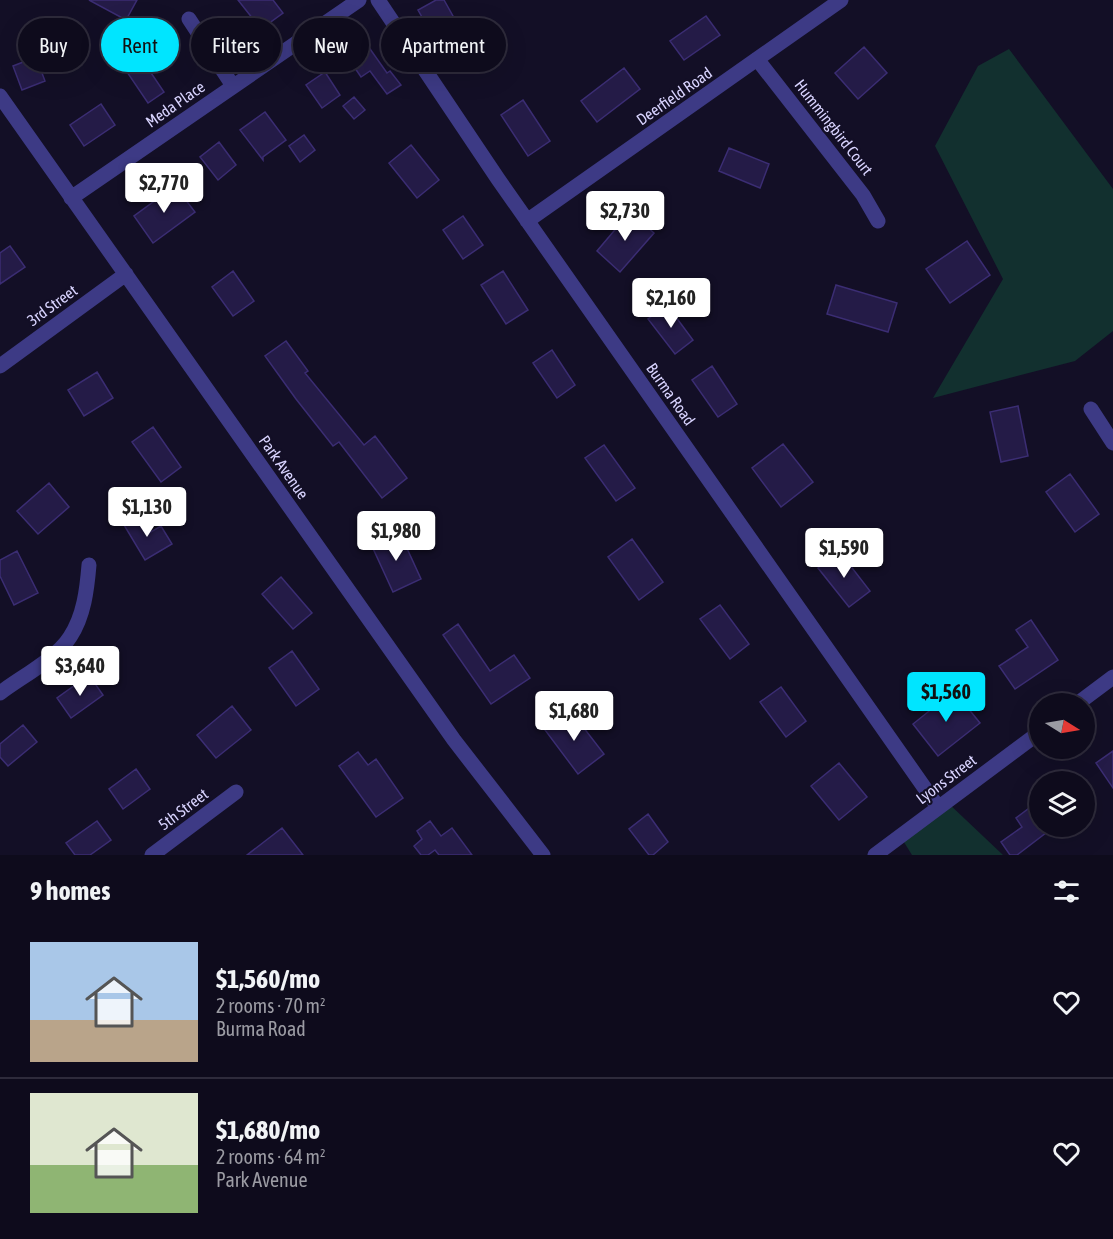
<!DOCTYPE html>
<meta charset="utf-8">
<style>
:root{--surface:#0e0b1c;--page:#1c1929;--text:#f1f3f6;--muted:#9b9ba3;--line:#2e2b3b;--accent:#00e5ff}
body{margin:0;font-family:"Asap Condensed",sans-serif;background:var(--page);color:var(--text);height:100vh;display:flex;flex-direction:column;font-size:22px;white-space:nowrap}
*{box-sizing:border-box;margin:0}
p{font-size:20px;color:var(--muted)}
.icon{flex:none;width:33px;height:33px;fill:none;stroke:currentColor;stroke-width:2;stroke-linecap:round;stroke-linejoin:round}
.map{position:relative;height:855px;overflow:hidden}
.details{display:flex;flex-direction:column;background:var(--surface);flex:1}
.details>*{flex:none}
.top-card{position:absolute;left:18px;top:18px;width:600px;height:54px;display:flex;gap:12px}
.needle{width:39px;rotate:101deg}
.fabs{position:absolute;left:1029px;top:693px;display:grid;gap:12px}
.fabs a{display:grid;place-items:center;width:66px;height:66px;border-radius:50%;background:var(--surface);box-shadow:0 6px 24px #0002,0 0 0 2px var(--line);font-size:30px}
.price{position:absolute;translate:-50% -51px;padding:0 14px;border-radius:6px;background:#fff;color:#222;font-size:20px;line-height:39px;filter:drop-shadow(0 2px 3px #0008)}
.price::after{content:'';position:absolute;left:50%;top:36px;width:18px;height:14px;margin-left:-9px;background:inherit;clip-path:polygon(0 0,100% 0,50% 100%)}
.price.selected{background:var(--accent);color:#111}
ul{padding:0;list-style:none}
li{display:flex;align-items:center;gap:18px;height:150px;padding:0 30px}
li+li{border-top:2px solid var(--line)}
li span{display:grid;place-items:center;flex:none;width:168px;height:120px;border-radius:0px;color:#555}
li>.icon{margin-inline-start:auto}
span .icon{width:72px;height:72px;fill:#fffc;stroke-width:1}
li b{font-size:26px}
h2{display:flex;justify-content:space-between;align-items:center;height:72px;padding:0 30px;font-size:26px}
.tag{padding:0 21px;border-radius:27px;background:var(--surface);box-shadow:0 6px 24px #0002,0 0 0 2px var(--line);font-size:21px;line-height:54px}
.tag.selected{background:var(--accent);color:#111}
.map>svg:first-child{display:block}
.green{fill:#12302f}
.building{fill:#241b47;stroke:#3b2d73;stroke-width:1.5}
.lines{fill:none;stroke-linecap:round;stroke-linejoin:round}
.minor{stroke:#3d3a85;stroke-width:15}
.labels{text-anchor:middle;stroke-width:4.5;stroke-linejoin:round;paint-order:stroke}
.street-label{font-size:16px;fill:#d9d4ff;stroke:#130f26}
</style>
<div class="map">
<svg width="1113" height="855" viewBox="0 0 1113 855">
<rect width="100%" height="100%" fill="#130f26"/>
<path class="green" d="M 1009,49 L 1113,189 L 1113,331 L 1075,361 L 933,398 L 1003,279 L 935,146 L 978,66 Z
M 947,802 L 1003,855 L 912,855 L 902,839 Z"/>
<path class="building" d="M 89,0 L 137,0 L 126,20 Z
M 238,0 L 273,0 L 283,13 L 261,29 Z
M 436,0 L 444,0 L 458,25 L 434,38 L 418,10 Z
M 706,16 L 720,35 L 684,60 L 670,41 Z
M 363,39 L 387,73 L 390,71 L 401,85 L 387,94 L 370,71 L 361,77 L 344,52 Z
M 864,47 L 887,73 L 858,99 L 835,73 Z
M 36,57 L 45,81 L 22,90 L 13,66 Z
M 143,61 L 164,92 L 148,103 L 127,72 Z
M 624,68 L 640,89 L 597,122 L 581,101 Z
M 325,72 L 340,95 L 322,108 L 306,85 Z
M 354,97 L 365,110 L 354,119 L 343,106 Z
M 523,100 L 550,141 L 528,156 L 501,115 Z
M 101,104 L 115,125 L 84,146 L 70,125 Z
M 265,112 L 286,140 L 263,157 L 263,160 L 240,130 Z
M 304,135 L 315,150 L 300,162 L 289,146 Z
M 219,142 L 236,165 L 218,180 L 200,157 Z
M 411,145 L 439,180 L 417,198 L 389,163 Z
M 729,148 L 769,164 L 760,188 L 719,171 Z
M 175,186 L 195,212 L 153,243 L 134,216 Z
M 630,212 L 654,233 L 620,272 L 597,251 Z
M 463,216 L 483,245 L 463,259 L 443,230 Z
M 967,241 L 990,275 L 950,303 L 926,269 Z
M 10,246 L 25,267 L 0,284 L 0,253 Z
M 233,271 L 254,301 L 233,316 L 212,287 Z
M 503,271 L 528,310 L 506,324 L 481,285 Z
M 836,285 L 897,303 L 888,332 L 827,314 Z
M 667,305 L 693,340 L 675,354 L 648,319 Z
M 286,341 L 308,371 L 305,373 L 364,445 L 375,436 L 407,478 L 382,498 L 339,442 L 333,446 L 296,399 L 265,356 Z
M 552,350 L 575,385 L 557,398 L 533,363 Z
M 712,366 L 737,404 L 718,417 L 692,380 Z
M 97,372 L 113,398 L 84,416 L 68,390 Z
M 1018,406 L 1028,456 L 1001,462 L 990,412 Z
M 153,427 L 181,467 L 161,482 L 132,442 Z
M 783,444 L 813,482 L 781,507 L 752,468 Z
M 604,445 L 635,488 L 616,501 L 585,458 Z
M 1070,474 L 1099,514 L 1075,532 L 1046,492 Z
M 49,483 L 69,507 L 38,534 L 17,511 Z
M 139,515 L 149,533 L 161,526 L 172,544 L 145,560 L 124,525 Z
M 399,531 L 421,579 L 393,592 L 371,544 Z
M 632,539 L 663,582 L 639,600 L 608,557 Z
M 17,551 L 38,593 L 14,605 L 0,576 L 0,560 Z
M 839,551 L 870,591 L 849,607 L 818,568 Z
M 281,577 L 312,613 L 293,629 L 262,594 Z
M 720,605 L 749,644 L 730,659 L 700,619 Z
M 1031,620 L 1058,660 L 1015,689 L 999,666 L 1028,647 L 1016,630 Z
M 458,624 L 490,671 L 514,655 L 530,678 L 491,704 L 443,635 Z
M 292,651 L 319,689 L 296,706 L 269,668 Z
M 89,675 L 103,695 L 71,718 L 57,698 Z
M 781,687 L 806,721 L 786,737 L 760,702 Z
M 954,691 L 980,723 L 938,756 L 913,724 Z
M 232,706 L 251,730 L 216,758 L 197,735 Z
M 570,710 L 604,754 L 578,774 L 545,730 Z
M 23,725 L 37,742 L 8,766 L 0,757 L 0,744 Z
M 1113,751 L 1113,788 L 1096,763 Z
M 358,752 L 368,765 L 376,759 L 403,798 L 376,817 L 339,766 Z
M 839,763 L 867,797 L 839,820 L 811,786 Z
M 136,769 L 150,789 L 123,809 L 109,789 Z
M 1040,800 L 1040,826 L 1055,826 L 1017,855 L 1010,855 L 1001,842 L 1022,827 L 1016,818 Z
M 648,814 L 668,842 L 653,855 L 649,855 L 629,829 Z
M 97,821 L 111,840 L 90,855 L 75,855 L 66,843 Z
M 430,821 L 441,836 L 452,828 L 472,855 L 439,855 L 435,850 L 428,855 L 421,855 L 414,846 L 422,839 L 417,831 Z
M 282,828 L 303,855 L 247,855 Z"/>
<g class="lines">
<path class="minor" d="M 378,0 L 498,179 L 938,807
M 189,19 L 233,86
M 757,59 L 863,195 L 878,221
M 0,96 L 454,740 L 543,855
M 71,198 L 359,0
M 527,221 L 841,0
M 0,366 L 126,274
M 1091,409 L 1113,443
M 0,693 C 21,677 56,659 70,637 C 84,616 87,589 89,565
M 1077,704 L 1113,677
M 152,855 L 236,792
M 875,855 L 1040,732"/>
</g>
<g class="labels">
<g class="street-label">
<text transform="translate(674 96) rotate(-35)" y="6">Deerfield Road</text>
<text transform="translate(175 104) rotate(-35)" y="6">Meda Place</text>
<text transform="translate(834 127) rotate(52)" y="6">Hummingbird Court</text>
<text transform="translate(52 305) rotate(-36)" y="6">3rd Street</text>
<text transform="translate(671 394) rotate(55)" y="6">Burma Road</text>
<text transform="translate(284 467) rotate(55)" y="6">Park Avenue</text>
<text transform="translate(946 779) rotate(-37)" y="6">Lyons Street</text>
<text transform="translate(183 809) rotate(-37)" y="6">5th Street</text>
</g>
</g>
</svg>
<div class="fabs">
<a><svg class="needle" viewBox="-14 -14 28 28"><path d="M0-13l5 13h-10z" fill="#e53935"/><path d="M0 13l5-13h-10z" fill="#9b9ba3"/></svg></a>
<a><svg class="icon" aria-label="layers" viewBox="0 0 24 24"><path d="M12 4l9 5-9 5-9-5zM3 14l9 5 9-5"/></svg></a>
</div>
<b class="price" style="left:164px;top:214px">$2,770</b>
<b class="price" style="left:625px;top:242px">$2,730</b>
<b class="price" style="left:671px;top:329px">$2,160</b>
<b class="price" style="left:147px;top:538px">$1,130</b>
<b class="price" style="left:396px;top:562px">$1,980</b>
<b class="price" style="left:844px;top:579px">$1,590</b>
<b class="price" style="left:80px;top:697px">$3,640</b>
<b class="price selected" style="left:946px;top:723px">$1,560</b>
<b class="price" style="left:574px;top:742px">$1,680</b>
<div class="top-card">
<a class="tag">Buy</a>
<a class="tag selected">Rent</a>
<a class="tag">Filters</a>
<a class="tag">New</a>
<a class="tag">Apartment</a>
</div>
</div>
<section class="details">
<h2>9 homes<svg class="icon" aria-label="filters" viewBox="0 0 24 24"><path d="M4 7h16M4 17h16"/><circle cx="9" cy="7" r="2"/><circle cx="15" cy="17" r="2"/></svg></h2>
<ul>
<li><span style="background:linear-gradient(#a9c7e8 65%,#b9a48a 0)"><svg class="icon" aria-label="home" viewBox="0 0 24 24"><path d="M3 11l9-7 9 7M6 9v11h12V9"/></svg></span><div><b>$1,560/mo</b><p>2 rooms · 70 m²</p><p>Burma Road</p></div><svg class="icon" aria-label="heart" viewBox="0 0 24 24"><path d="M12 20l-8-8c-3-5 5-10 8-4 3-6 11-1 8 4z"/></svg></li>
<li><span style="background:linear-gradient(#dfe7d0 60%,#8fb573 0)"><svg class="icon" aria-label="home" viewBox="0 0 24 24"><path d="M3 11l9-7 9 7M6 9v11h12V9"/></svg></span><div><b>$1,680/mo</b><p>2 rooms · 64 m²</p><p>Park Avenue</p></div><svg class="icon" aria-label="heart" viewBox="0 0 24 24"><path d="M12 20l-8-8c-3-5 5-10 8-4 3-6 11-1 8 4z"/></svg></li>
</ul>
</section>
